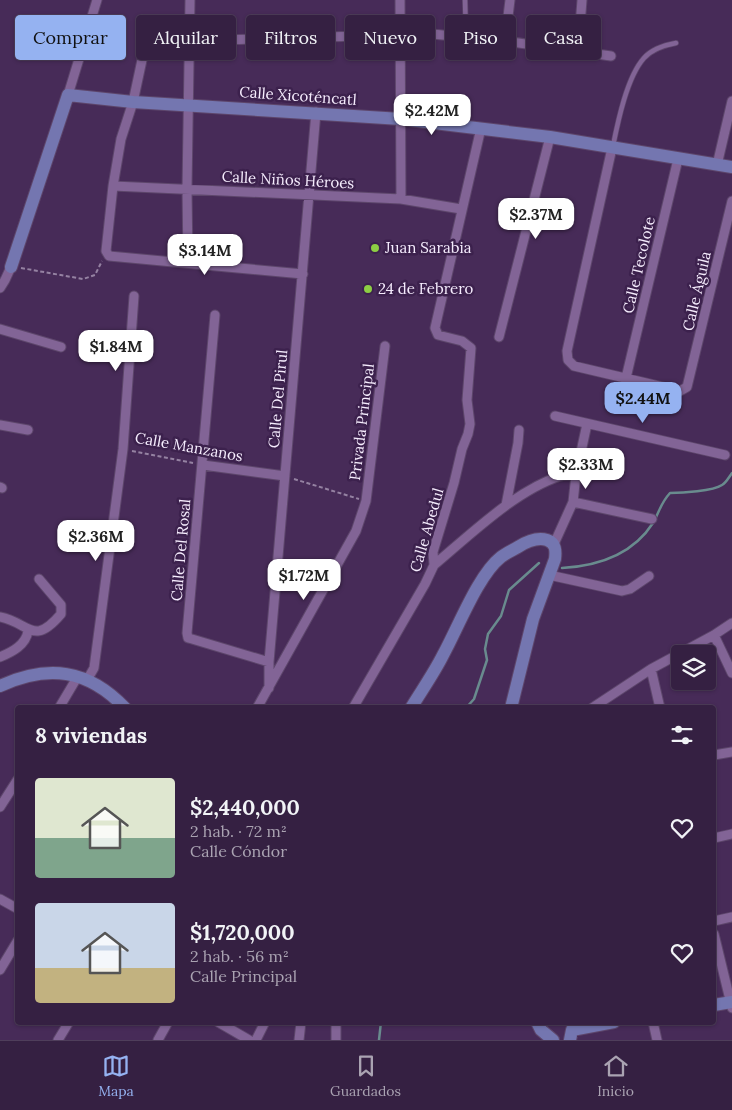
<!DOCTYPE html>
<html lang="es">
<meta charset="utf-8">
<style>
:root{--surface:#352042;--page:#3d2849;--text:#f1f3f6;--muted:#aaa3b2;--line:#4f3e5b;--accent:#95b2f1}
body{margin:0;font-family:Lora,serif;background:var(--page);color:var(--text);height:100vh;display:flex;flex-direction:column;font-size:19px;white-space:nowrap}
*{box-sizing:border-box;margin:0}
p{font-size:16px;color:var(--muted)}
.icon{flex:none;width:28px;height:28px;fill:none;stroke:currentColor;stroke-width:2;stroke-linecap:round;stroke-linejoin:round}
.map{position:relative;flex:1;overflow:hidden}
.sheet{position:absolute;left:15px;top:705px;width:701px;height:320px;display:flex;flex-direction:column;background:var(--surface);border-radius:5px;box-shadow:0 1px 4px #0004,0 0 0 1px var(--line)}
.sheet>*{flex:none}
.hud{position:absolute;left:15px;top:15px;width:702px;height:45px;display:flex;gap:10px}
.controls{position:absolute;left:671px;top:645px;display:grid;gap:10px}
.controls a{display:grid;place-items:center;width:45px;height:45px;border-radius:5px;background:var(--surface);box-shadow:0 1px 4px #0004,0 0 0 1px var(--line);font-size:25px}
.price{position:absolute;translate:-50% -42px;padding:0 11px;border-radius:10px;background:#fff;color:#222;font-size:16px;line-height:32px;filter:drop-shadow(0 1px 2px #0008)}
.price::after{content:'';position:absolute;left:50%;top:30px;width:15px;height:11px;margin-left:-8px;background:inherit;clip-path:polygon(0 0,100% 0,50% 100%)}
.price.on{background:var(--accent);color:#111}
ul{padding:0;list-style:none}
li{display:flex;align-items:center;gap:15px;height:125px;padding:0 20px}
li span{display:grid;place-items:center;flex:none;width:140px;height:100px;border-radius:5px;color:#555}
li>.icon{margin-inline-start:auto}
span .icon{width:60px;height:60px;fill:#fffc;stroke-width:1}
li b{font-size:21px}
h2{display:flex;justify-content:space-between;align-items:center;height:60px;padding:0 20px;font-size:21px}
.pill{padding:0 18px;border-radius:5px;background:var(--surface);box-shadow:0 1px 4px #0004,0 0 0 1px var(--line);font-size:18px;line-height:45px}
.pill.on{background:var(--accent);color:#111}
.dock{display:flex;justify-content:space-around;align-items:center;height:70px;border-top:1px solid var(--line);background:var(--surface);font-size:14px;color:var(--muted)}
.dock a{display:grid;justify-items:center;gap:2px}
.dock .on{color:var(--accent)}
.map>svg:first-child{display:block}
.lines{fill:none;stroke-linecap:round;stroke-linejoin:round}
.stream{stroke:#698b8e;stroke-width:2.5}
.lane-casing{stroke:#5d466b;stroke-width:6}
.street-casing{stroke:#5d466b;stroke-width:11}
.secondary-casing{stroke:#5d466b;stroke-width:14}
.path{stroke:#9582a2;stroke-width:2;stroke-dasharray:4 2.5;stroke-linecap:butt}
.lane{stroke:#826496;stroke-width:4.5}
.street{stroke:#826496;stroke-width:9}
.secondary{stroke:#7476b0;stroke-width:12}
.poi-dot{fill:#8dce44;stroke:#3c214d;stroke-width:2}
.labels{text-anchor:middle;stroke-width:5;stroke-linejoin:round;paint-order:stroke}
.street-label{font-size:15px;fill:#f5ecfd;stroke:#3c214d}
.poi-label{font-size:15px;fill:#f5ecfd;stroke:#3c214d;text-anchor:start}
</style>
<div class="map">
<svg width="732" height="1040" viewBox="0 0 732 1040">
<rect width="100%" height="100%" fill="#472b58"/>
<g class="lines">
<path class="stream" d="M 562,568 C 598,566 633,554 653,523 C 660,511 660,504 670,493 C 682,493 713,491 722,485 C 726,483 729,477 732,473
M 466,708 L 474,699 L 487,660 L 485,649 L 488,634 L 501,616 L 509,590 L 539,563
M 379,1040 L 381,1022"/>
<defs>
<path id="lane" d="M 465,0 L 466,36
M 613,146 C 618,121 627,77 644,58 C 652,49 665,45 676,43"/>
<path id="street" d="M 400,0 L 401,199
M 505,41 L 510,0
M 578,52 L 582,0
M 68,95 L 97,0
M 612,148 L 567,351 L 568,360 L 574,366 L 680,391 L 687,387 L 732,201
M 717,165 L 732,101
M 113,186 L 401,199 L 461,209
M 188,263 L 187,189 L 190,0
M 303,274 L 109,256 L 106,251 L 113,186 L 121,139 L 133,102 L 145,46 L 150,42 L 432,34 L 505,41 L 611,56
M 0,288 L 5,280 L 11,267
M 215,315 L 187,633 L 188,638 L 192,639 L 269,662
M 0,329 L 61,347
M 499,337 L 550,137
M 626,378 L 678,159
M 555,416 L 725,455
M 0,425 L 28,430
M 203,465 L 285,476
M 0,487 L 2,488
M 573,502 L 652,519
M 506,505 L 518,443 L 519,430
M 554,544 L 573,502 L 576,475 L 587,424
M 434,565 C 471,534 515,491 560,476 C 565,475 571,475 576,475
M 549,575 L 622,591 L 630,589 L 649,576
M 0,617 C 30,623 33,647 61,614 L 61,605 L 39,579
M 714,635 L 732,673
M 0,657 C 12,652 26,645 28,631
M 651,669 L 660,708
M 87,680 L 94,668 L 123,449 L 134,296
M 269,688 L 269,662 L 316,112
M 59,708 L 78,676
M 257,708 L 356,531 L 366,501 L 385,346
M 353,708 L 425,584 L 434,565 L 433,552 L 454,483 L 462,449 L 468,434 L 470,424 L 467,400 L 471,348 L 462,341 L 438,335 L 435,328 L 481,128
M 592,708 L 651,669 L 714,635 L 732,623
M 714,755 L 732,752
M 0,807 L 18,779
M 714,838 L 732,834
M 0,899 L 18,909
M 714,921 L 732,917
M 714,934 L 732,1008
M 0,970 L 18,940
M 218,1022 L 249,1040
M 336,1022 L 336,1040
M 653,1022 L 657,1040
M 58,1040 L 69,1022
M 158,1040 L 168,1022
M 256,1040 L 265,1022
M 299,1040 L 301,1022"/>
<path id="secondary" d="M 11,267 L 68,95 L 133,102 L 401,119 L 550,137 L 732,167
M 0,686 C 48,664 88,669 125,708
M 411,708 C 422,690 434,673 443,655 C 458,628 478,575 501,557 C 506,553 513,550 518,547 C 526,542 537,537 547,540 C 556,543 556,551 555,559 L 533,619 L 511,708
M 714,1005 L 732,1002
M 537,1022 L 541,1030 L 553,1040
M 570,1040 L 572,1030 L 614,1022"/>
</defs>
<use href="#lane" class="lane-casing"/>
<use href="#street" class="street-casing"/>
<use href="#secondary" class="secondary-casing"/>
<path class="path" d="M 21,268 L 83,279 L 95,275 L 102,261
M 132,451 L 193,463
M 294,479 L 359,499"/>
<use href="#lane" class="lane"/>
<use href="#street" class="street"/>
<use href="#secondary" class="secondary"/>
</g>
<g class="poi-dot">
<circle cx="375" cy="248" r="5"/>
<circle cx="368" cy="289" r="5"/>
</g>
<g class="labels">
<g class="street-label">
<text transform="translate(298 96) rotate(4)" y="5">Calle Xicoténcatl</text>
<text transform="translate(288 180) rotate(3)" y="5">Calle Niños Héroes</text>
<text transform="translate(639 265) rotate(-77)" y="5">Calle Tecolote</text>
<text transform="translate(697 291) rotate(-77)" y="5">Calle Águila</text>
<text transform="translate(278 399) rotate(-85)" y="5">Calle Del Pirul</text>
<text transform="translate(362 422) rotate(-83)" y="5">Privada Principal</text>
<text transform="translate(189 447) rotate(10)" y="5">Calle Manzanos</text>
<text transform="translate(427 530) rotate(-74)" y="5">Calle Abedul</text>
<text transform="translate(181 550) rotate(-85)" y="5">Calle Del Rosal</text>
</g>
<g class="poi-label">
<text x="385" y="253">Juan Sarabia</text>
<text x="378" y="294">24 de Febrero</text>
</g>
</g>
</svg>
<div class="controls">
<a><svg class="icon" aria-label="layers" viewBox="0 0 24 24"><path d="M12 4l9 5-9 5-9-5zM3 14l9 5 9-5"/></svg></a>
</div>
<b class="price" style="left:432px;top:136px">$2.42M</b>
<b class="price" style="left:536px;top:240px">$2.37M</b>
<b class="price" style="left:205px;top:276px">$3.14M</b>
<b class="price" style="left:116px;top:372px">$1.84M</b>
<b class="price on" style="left:643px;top:424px">$2.44M</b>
<b class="price" style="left:586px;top:490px">$2.33M</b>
<b class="price" style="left:96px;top:562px">$2.36M</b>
<b class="price" style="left:304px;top:601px">$1.72M</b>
<div class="hud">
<a class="pill on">Comprar</a>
<a class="pill">Alquilar</a>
<a class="pill">Filtros</a>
<a class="pill">Nuevo</a>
<a class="pill">Piso</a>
<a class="pill">Casa</a>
</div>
<section class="sheet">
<h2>8 viviendas<svg class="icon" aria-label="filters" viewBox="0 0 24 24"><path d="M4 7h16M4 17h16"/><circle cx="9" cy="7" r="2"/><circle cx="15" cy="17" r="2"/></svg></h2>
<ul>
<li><span style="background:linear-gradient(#dfe7d0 60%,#7fa58c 0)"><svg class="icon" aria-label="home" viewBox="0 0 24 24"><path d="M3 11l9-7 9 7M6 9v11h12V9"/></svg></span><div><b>$2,440,000</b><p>2 hab. · 72 m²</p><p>Calle Cóndor</p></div><svg class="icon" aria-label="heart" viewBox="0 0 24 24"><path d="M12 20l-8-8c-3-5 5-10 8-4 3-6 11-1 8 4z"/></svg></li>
<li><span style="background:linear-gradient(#c9d6e8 65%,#c2b280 0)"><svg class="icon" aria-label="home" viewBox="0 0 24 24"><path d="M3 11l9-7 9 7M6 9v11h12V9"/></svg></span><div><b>$1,720,000</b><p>2 hab. · 56 m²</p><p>Calle Principal</p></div><svg class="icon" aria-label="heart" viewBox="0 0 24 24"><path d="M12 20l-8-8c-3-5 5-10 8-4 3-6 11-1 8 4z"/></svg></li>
</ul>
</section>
</div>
<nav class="dock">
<a class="on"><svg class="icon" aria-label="map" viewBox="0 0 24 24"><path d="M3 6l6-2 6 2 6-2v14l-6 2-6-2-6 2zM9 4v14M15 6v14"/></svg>Mapa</a>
<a><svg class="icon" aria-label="saved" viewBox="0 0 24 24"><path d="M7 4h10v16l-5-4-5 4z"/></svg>Guardados</a>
<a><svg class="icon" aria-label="home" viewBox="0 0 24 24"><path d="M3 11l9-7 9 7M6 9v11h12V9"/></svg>Inicio</a>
</nav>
